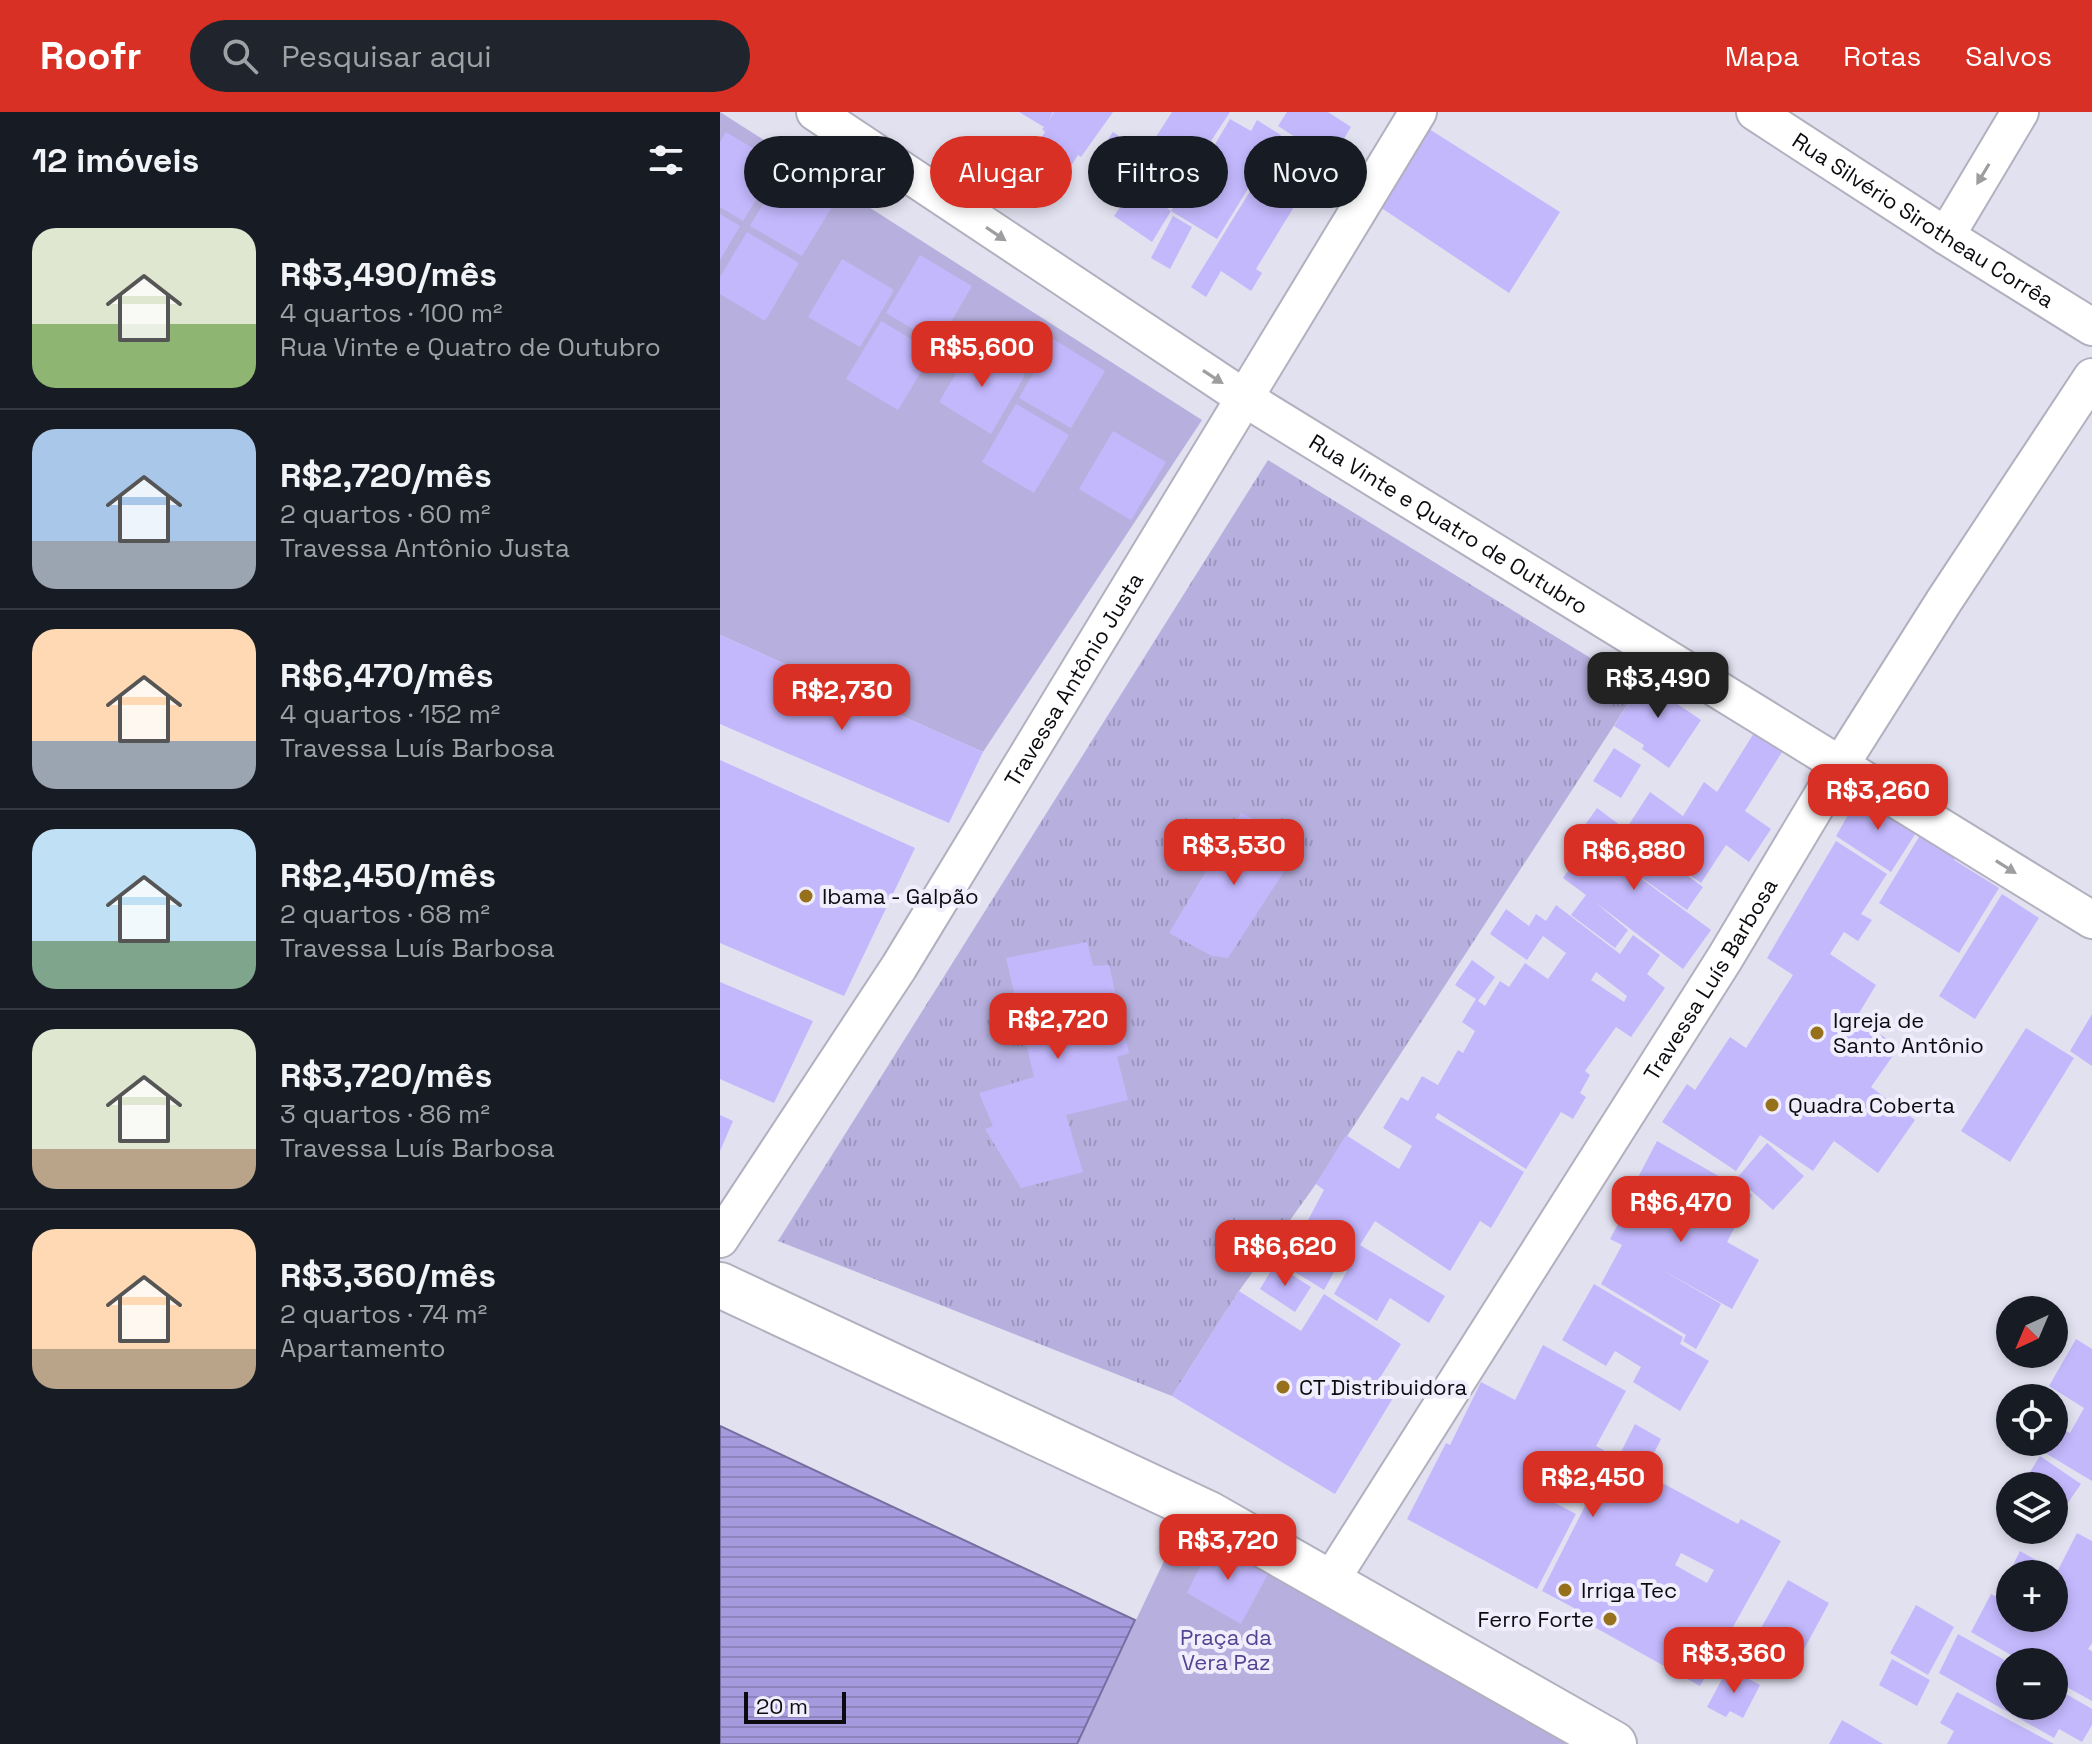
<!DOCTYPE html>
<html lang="pt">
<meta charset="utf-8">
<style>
:root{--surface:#171b24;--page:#20242c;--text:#f1f3f6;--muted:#9ea1a6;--line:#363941;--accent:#d93025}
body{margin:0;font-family:"Space Grotesk",sans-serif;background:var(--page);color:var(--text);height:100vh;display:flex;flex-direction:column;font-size:30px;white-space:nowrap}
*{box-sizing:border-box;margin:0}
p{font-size:26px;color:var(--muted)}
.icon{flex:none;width:44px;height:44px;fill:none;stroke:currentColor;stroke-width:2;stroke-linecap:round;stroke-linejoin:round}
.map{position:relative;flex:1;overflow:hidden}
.drawer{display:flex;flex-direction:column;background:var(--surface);width:720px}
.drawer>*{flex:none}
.banner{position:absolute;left:24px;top:24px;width:760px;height:72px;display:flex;gap:16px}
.needle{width:52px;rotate:224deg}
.controls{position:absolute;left:1276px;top:1184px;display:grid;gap:16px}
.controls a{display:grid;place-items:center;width:72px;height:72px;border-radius:50%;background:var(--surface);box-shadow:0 4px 12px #0003;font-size:40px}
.scale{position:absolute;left:24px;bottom:20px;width:102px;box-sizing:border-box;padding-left:8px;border:4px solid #0c0b10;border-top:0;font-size:22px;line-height:28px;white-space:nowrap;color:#0c0b10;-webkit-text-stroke:6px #f0eefd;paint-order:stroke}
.price{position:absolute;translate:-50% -68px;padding:0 18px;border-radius:16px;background:var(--accent);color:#fff;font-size:26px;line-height:52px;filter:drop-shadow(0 2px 4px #0008)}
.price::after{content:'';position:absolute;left:50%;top:48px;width:24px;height:18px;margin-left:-12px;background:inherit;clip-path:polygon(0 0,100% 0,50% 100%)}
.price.current{background:#222;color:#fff}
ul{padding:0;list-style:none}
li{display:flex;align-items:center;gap:24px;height:200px;padding:0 32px}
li+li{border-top:2px solid var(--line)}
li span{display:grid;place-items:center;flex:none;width:224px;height:160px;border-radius:24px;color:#555}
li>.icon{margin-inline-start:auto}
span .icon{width:96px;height:96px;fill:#fffc;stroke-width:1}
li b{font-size:34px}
h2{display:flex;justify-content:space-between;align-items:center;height:96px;padding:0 32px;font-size:34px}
.tag{padding:0 28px;border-radius:36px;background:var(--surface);box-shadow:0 4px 12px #0003;font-size:28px;line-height:72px}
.tag.current{background:var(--accent);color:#fff}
header{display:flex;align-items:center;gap:48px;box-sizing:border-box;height:112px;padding:0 40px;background:var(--accent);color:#fff}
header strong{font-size:38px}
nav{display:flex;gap:44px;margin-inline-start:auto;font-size:28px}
.search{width:560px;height:72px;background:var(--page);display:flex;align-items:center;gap:20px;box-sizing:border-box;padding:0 28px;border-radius:44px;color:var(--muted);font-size:30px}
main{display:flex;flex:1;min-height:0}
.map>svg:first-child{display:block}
.grass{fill:url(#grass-tufts)}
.park{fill:#b7b0df}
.water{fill:url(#water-rules);stroke:#776fa0;stroke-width:2}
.building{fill:#c3b8fc;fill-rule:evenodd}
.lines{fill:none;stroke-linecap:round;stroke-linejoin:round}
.minor-casing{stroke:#b2b0bf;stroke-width:40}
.tertiary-casing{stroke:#b2b0bf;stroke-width:48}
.minor{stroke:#fff;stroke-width:36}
.tertiary{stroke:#fff;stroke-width:44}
.oneway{fill:#9e9d9f}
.poi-dot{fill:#97701b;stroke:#f0eefd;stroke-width:3}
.labels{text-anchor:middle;stroke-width:8;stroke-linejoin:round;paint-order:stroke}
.street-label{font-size:22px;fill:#0c0b10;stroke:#f0eefd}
.poi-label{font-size:22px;fill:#0c0b10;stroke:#f0eefd;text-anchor:start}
.park-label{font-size:22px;fill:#554292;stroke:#f0eefd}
</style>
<header>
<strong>Roofr</strong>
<div class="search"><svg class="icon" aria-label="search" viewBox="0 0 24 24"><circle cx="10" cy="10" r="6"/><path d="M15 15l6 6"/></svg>Pesquisar aqui</div>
<nav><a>Mapa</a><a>Rotas</a><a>Salvos</a></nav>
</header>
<main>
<section class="drawer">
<h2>12 imóveis<svg class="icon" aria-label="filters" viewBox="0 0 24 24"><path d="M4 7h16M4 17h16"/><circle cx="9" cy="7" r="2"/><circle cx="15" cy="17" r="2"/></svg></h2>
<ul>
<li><span style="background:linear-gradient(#dfe7d0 60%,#8fb573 0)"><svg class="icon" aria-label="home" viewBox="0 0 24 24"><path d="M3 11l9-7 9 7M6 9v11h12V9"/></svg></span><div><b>R$3,490/mês</b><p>4 quartos · 100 m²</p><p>Rua Vinte e Quatro de Outubro</p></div></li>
<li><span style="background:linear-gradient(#a9c7e8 70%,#9aa5b1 0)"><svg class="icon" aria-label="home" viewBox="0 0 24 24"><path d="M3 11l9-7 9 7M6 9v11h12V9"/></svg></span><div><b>R$2,720/mês</b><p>2 quartos · 60 m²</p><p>Travessa Antônio Justa</p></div></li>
<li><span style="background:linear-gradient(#ffd9b3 70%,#9aa5b1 0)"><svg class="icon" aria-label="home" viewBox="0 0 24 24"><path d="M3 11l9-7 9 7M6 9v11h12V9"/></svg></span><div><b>R$6,470/mês</b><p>4 quartos · 152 m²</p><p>Travessa Luís Barbosa</p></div></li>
<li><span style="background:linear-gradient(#bfe0f5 70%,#7fa58c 0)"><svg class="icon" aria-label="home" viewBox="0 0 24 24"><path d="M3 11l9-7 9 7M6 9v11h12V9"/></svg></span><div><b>R$2,450/mês</b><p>2 quartos · 68 m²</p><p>Travessa Luís Barbosa</p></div></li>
<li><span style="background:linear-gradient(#dfe7d0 75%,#b9a48a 0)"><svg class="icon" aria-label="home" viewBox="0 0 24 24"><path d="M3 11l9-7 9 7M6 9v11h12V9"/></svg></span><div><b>R$3,720/mês</b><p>3 quartos · 86 m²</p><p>Travessa Luís Barbosa</p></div></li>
<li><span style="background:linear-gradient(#ffd9b3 75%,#b9a48a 0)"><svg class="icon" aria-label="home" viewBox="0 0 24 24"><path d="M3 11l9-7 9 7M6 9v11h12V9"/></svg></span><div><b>R$3,360/mês</b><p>2 quartos · 74 m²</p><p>Apartamento</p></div></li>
</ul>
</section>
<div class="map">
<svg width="1372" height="1632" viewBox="0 0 1372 1632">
<defs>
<pattern id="grass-tufts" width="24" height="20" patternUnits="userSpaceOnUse" patternTransform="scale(2)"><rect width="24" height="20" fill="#b7b0df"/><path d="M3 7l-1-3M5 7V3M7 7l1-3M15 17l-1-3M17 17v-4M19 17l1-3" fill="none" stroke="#9c96be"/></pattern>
<pattern id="water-rules" width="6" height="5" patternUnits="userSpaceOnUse" patternTransform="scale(2)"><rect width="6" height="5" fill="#a59add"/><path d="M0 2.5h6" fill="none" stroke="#8d83bd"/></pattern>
</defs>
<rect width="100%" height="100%" fill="#e2e1f0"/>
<path class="grass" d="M 548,348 L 908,569 L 930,558 L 596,1072 L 519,1179 L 452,1284 L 58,1129 Z"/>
<path class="park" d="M 0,0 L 482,308 L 263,640 L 0,523 Z
M 465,1405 L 869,1632 L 357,1632 Z"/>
<path class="water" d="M 0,1314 L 415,1508 L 357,1632 L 0,1632 Z"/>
<path class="building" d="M 299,0 L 333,0 L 328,10 L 334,0 L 393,0 L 361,45 L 358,43 L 336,77 L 303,55 L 325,20 L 322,17 L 324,15 Z
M 452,0 L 510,0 L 464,70 L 435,50 L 418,75 L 451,99 L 432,130 L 394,104 L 411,79 L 372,51 L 393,20 L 425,42 Z
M 567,0 L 608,0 L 631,15 L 600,66 L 580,53 L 591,35 L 558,14 Z
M 510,7 L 531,19 L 537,8 L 561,23 L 497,127 L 451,99 L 468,69 L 472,71 Z
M 695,8 L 840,100 L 789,181 L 651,89 Z
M 6,20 L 58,51 L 23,109 L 0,95 L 0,30 Z
M 553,42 L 591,67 L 536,157 L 542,161 L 531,179 L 501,159 L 486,185 L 471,175 Z
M 65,55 L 117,87 L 82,144 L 30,114 Z
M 0,102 L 20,114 L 0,148 Z
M 453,104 L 472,115 L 450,157 L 431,146 Z
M 27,120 L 79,151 L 45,209 L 0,182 L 0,165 Z
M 200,143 L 252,174 L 218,232 L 166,201 Z
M 122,147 L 174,178 L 140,235 L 88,205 Z
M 161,209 L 213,240 L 178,298 L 126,267 Z
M 333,227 L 385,259 L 351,316 L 299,286 Z
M 253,233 L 305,263 L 271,322 L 219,290 Z
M 296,292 L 349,323 L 314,381 L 262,350 Z
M 393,319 L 446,350 L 411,408 L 359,377 Z
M 0,523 L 263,640 L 229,711 L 0,612 Z
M 930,558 L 961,578 L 953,589 L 981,608 L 949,656 L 922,637 L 924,633 L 894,614 Z
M 1034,621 L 1062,640 L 1025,699 L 1051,717 L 1029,750 L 1006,733 L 981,771 L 906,717 L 930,680 L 963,704 L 984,670 L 997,680 Z
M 894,636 L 921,653 L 901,686 L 873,669 Z
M 0,648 L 195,736 L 124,884 L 0,831 Z
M 1140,682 L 1201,713 L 1171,760 L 1116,724 Z
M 877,696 L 983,775 L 967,798 L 877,734 L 991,818 L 963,857 L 875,790 L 908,818 L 895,836 L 851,803 L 866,783 L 843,766 L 870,727 L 860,720 Z
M 521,701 L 568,724 L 578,738 L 508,846 L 492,844 L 449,821 Z
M 1202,720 L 1237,742 L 1234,748 L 1279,776 L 1239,841 L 1159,791 Z
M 1116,729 L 1167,762 L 1141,802 L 1152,808 L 1138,829 L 1124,820 L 1110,842 L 1156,873 L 1136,906 L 1179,935 L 1151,975 L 1195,1008 L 1158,1061 L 1114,1029 L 1093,1059 L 1040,1023 L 1016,1059 L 942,1010 L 967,972 L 975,978 L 1010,925 L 1026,936 L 1073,863 L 1047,846 Z
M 1282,782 L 1319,806 L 1255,907 L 1219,884 Z
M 836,793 L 900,842 L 913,823 L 940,843 L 927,862 L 945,876 L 911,925 L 896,915 L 865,959 L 870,963 L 860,981 L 866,985 L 853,1007 L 841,1000 L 806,1057 L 718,1001 L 715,1006 L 804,1060 L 771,1116 L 760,1109 L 730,1159 L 655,1109 L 640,1133 L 725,1184 L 709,1211 L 670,1186 L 657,1209 L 614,1182 L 627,1159 L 618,1153 L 604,1178 L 575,1160 L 590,1135 L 578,1127 L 604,1078 L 596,1072 L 626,1023 L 679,1057 L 692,1034 L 663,1016 L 681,985 L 688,989 L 702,964 L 718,973 L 738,938 L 743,941 L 755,919 L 742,910 L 756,887 L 735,873 L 752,848 L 775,865 L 758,889 L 765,894 L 780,869 L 789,875 L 805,851 L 828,867 L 846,841 L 823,824 L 807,848 L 770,822 L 786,797 L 809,814 L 816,802 L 826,809 ZM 876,860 L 907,884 L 904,890 L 871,868 Z
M 367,830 L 373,854 L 389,853 L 409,941 L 397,945 L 408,988 L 346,1003 L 363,1060 L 301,1076 L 265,1017 L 273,1014 L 259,981 L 314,965 L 286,846 Z
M 0,870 L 93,909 L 54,991 L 0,967 Z
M 1372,902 L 1372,954 L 1350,939 Z
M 1306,916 L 1354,946 L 1290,1050 L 1241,1019 Z
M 0,1003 L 13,1009 L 0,1039 Z
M 937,1029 L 1032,1083 L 1007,1130 L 1039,1148 L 1012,1197 L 937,1155 L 1001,1192 L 976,1237 L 963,1229 L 966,1223 L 881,1172 L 902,1133 L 890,1127 L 917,1077 L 913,1075 Z
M 1047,1031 L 1084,1064 L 1053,1098 L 1017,1066 Z
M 555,1152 L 591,1175 L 575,1200 L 540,1177 Z
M 874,1172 L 963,1225 L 960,1232 L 989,1249 L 960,1299 L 913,1270 L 921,1255 L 895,1239 L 886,1254 L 842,1228 Z
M 519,1179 L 581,1219 L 604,1182 L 681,1232 L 658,1269 L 676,1281 L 615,1382 L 452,1284 Z
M 1356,1227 L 1372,1237 L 1372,1369 L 1307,1330 L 1334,1330 L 1334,1312 L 1350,1321 L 1364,1296 L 1329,1274 Z
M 823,1233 L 906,1279 L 876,1334 L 898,1346 L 915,1312 L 941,1327 L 924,1361 L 1018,1412 L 1021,1407 L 1061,1429 L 980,1574 L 851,1502 L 854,1496 L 822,1479 L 867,1390 L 814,1361 L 807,1376 L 856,1402 L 817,1477 L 687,1407 L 726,1331 L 730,1333 L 761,1270 L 795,1288 ZM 961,1441 L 994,1458 L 987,1471 L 955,1453 Z
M 1320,1344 L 1361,1372 L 1340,1402 L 1334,1398 L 1334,1374 L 1301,1374 Z
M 1357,1421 L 1372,1429 L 1372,1531 L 1368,1537 L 1372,1539 L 1372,1589 L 1334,1568 L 1334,1550 L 1303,1550 L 1251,1520 L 1271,1482 L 1277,1485 L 1300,1439 L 1337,1460 ZM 1290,1462 L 1334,1462 L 1334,1506 L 1290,1506 Z
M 493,1427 L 549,1460 L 521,1512 L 467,1481 Z
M 1068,1468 L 1109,1491 L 1082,1541 L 1040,1518 Z
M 1196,1493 L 1234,1515 L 1208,1563 L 1170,1541 Z
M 1238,1522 L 1290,1551 L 1290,1594 L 1334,1594 L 1334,1575 L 1372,1597 L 1372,1613 L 1362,1630 L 1339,1617 L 1334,1626 L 1219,1561 Z
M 1172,1547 L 1210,1568 L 1197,1594 L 1159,1573 Z
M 1008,1556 L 1040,1573 L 1023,1606 L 1010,1599 L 1006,1605 L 987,1595 Z
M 1237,1580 L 1334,1632 L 1227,1632 L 1234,1619 L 1220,1611 Z
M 1122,1608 L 1163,1632 L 1109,1632 Z"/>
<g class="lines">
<defs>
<g id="minor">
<path id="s1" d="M 95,0 L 526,287 L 1372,808"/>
<path id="s2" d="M 1035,0 L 1226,124 L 1372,215"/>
<path d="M 1226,124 L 1300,0"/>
<path id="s3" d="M 0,1127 L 179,855 L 698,0"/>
<path id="s4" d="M 609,1471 L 1005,846 L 1121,652 L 1224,489 L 1372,265"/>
</g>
<path id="tertiary" d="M 0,1173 L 489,1402 L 894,1632"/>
</defs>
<use href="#minor" class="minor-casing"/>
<use href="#tertiary" class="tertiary-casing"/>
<use href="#minor" class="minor"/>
<use href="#tertiary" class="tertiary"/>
</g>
<defs><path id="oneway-solid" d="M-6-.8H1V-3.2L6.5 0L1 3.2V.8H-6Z" transform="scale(2)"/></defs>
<g class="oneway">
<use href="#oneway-solid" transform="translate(1263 62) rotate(121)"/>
<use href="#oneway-solid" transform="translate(276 122) rotate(34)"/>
<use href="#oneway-solid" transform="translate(493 265) rotate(33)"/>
<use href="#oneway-solid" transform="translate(1286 755) rotate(32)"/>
</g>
<g class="poi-dot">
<circle cx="86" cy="784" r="8"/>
<circle cx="1097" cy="921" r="8"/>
<circle cx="1052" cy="993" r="8"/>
<circle cx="563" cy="1275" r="8"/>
<circle cx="845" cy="1478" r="8"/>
<circle cx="890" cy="1507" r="8"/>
</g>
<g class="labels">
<g class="street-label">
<text dy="8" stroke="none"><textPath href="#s2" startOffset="200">Rua Silvério Sirotheau Corrêa</textPath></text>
<text dy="8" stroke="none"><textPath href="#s1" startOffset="756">Rua Vinte e Quatro de Outubro</textPath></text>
<text dy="8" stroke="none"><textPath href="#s3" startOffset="662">Travessa Antônio Justa</textPath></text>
<text dy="8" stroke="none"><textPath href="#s4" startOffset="714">Travessa Luís Barbosa</textPath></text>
</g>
<g class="poi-label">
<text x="102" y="792">Ibama - Galpão</text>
<text x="1113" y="916">Igreja de<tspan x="1113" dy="25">Santo Antônio</tspan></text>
<text x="1068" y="1001">Quadra Coberta</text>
<text x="579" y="1283">CT Distribuidora</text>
<text x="861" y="1486">Irriga Tec</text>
<text x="874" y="1515" text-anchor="end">Ferro Forte</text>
</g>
<g class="park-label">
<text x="506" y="1533">Praça da<tspan x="506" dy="25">Vera Paz</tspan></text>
</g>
</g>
</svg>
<div class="controls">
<a><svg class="needle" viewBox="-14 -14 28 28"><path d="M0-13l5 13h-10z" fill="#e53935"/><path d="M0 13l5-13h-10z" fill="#9ea1a6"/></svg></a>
<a><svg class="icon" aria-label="locate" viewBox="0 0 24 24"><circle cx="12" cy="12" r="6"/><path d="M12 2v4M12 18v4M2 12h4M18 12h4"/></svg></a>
<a><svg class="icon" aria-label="layers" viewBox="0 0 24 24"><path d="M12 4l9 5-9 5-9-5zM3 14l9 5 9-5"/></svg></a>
<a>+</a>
<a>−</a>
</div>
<div class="scale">20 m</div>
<b class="price" style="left:262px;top:277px">R$5,600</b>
<b class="price current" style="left:938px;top:608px">R$3,490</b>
<b class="price" style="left:122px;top:620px">R$2,730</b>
<b class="price" style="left:1158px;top:720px">R$3,260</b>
<b class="price" style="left:514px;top:775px">R$3,530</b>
<b class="price" style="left:914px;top:780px">R$6,880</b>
<b class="price" style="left:338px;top:949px">R$2,720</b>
<b class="price" style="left:961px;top:1132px">R$6,470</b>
<b class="price" style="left:565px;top:1176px">R$6,620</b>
<b class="price" style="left:873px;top:1407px">R$2,450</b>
<b class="price" style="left:508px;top:1470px">R$3,720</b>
<b class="price" style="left:1014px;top:1583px">R$3,360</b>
<div class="banner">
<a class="tag">Comprar</a>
<a class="tag current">Alugar</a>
<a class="tag">Filtros</a>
<a class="tag">Novo</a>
</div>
</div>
</main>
